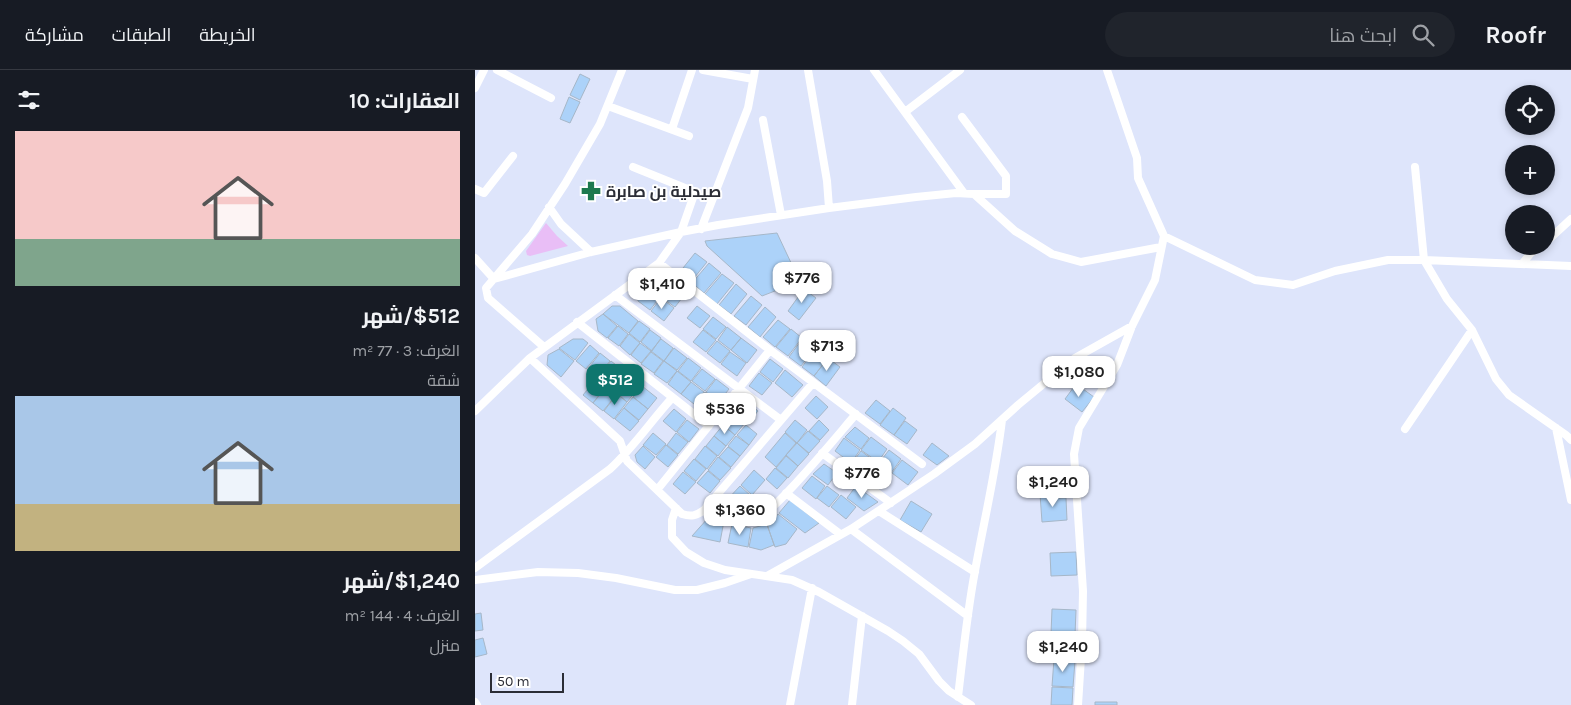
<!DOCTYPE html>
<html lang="ar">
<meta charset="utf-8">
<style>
:root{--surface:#171b24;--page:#20242c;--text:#f1f3f6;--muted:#9ea1a6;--line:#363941;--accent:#0f766e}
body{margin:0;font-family:Karla,Cairo,sans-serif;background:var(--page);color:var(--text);direction:rtl;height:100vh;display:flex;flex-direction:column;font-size:19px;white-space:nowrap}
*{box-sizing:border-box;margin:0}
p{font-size:16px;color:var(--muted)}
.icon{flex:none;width:28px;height:28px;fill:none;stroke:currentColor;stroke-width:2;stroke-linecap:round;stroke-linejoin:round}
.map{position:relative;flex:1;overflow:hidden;direction:ltr}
.drawer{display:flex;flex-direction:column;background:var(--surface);width:475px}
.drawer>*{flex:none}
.buttons{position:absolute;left:1030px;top:15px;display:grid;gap:10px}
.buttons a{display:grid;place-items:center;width:50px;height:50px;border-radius:50%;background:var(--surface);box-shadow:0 2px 8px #0003;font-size:25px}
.scale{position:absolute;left:15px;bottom:12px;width:74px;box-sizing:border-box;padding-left:5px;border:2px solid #2b2d36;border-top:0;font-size:14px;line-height:18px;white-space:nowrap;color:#2b2d36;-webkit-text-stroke:4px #fff;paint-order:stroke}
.price{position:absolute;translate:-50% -42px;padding:0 11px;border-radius:10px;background:#fff;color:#222;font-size:16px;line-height:32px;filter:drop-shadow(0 1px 2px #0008)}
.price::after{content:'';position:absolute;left:50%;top:30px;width:15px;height:11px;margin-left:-8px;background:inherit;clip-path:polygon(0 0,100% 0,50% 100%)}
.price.active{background:var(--accent);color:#fff}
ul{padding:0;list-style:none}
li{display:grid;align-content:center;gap:10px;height:265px;padding:0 15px}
li span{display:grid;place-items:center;height:155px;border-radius:0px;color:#555}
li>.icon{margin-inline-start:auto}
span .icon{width:90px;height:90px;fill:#fffc;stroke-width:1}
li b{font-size:21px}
h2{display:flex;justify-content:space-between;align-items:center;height:60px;padding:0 15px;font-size:21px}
header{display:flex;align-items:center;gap:30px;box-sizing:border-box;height:70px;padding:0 25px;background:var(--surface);border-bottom:1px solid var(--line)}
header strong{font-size:24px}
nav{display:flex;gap:28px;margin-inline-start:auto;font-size:18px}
.search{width:350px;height:45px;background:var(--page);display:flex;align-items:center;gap:12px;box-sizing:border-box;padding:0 18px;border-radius:28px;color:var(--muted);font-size:19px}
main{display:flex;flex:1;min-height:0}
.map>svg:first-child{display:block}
.green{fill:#e9bef6}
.building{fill:#acd2f9;stroke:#a6b7c8}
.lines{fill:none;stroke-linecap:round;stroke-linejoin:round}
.minor{stroke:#fff;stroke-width:8}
.labels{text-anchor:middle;stroke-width:4;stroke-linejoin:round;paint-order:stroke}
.poi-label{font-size:16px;font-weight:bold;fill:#2b2d36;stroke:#fff;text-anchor:start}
</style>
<header>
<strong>Roofr</strong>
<div class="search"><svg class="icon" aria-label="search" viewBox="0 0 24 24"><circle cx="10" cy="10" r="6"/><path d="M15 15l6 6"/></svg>ابحث هنا</div>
<nav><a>الخريطة</a><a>الطبقات</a><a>مشاركة</a></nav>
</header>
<main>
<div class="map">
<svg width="1096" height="635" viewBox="0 0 1096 635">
<rect width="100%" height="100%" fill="#dee5fb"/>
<path class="green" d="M 71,153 L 82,166 L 93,176 L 55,186 L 52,185 L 51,181 Z"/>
<path class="building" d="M 105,4 L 115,9 L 105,30 L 95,25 Z
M 94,27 L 105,32 L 95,53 L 85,49 Z
M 302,163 L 318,197 L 305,219 L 287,226 L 232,176 L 230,171 Z
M 220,183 L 232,192 L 215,213 L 204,203 Z
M 234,193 L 246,203 L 229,223 L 217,213 Z
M 182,204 L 195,215 L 186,227 L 171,214 Z
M 247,204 L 259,213 L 242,234 L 230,224 Z
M 196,214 L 210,224 L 200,237 L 186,227 Z
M 261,214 L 272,224 L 256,244 L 244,235 Z
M 170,215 L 185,227 L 175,240 L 163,231 L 162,222 Z
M 329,219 L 341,228 L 324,250 L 313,241 Z
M 276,226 L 287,235 L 271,255 L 259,246 Z
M 186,228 L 199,238 L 189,251 L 176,241 Z
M 137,236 L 145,236 L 163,251 L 154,263 L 128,244 Z
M 222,236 L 235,246 L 225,258 L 212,248 Z
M 290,237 L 301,247 L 285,267 L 273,257 Z
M 128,244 L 142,256 L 132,268 L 123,261 L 121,249 Z
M 238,247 L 251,257 L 241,269 L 228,259 Z
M 303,250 L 315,259 L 300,277 L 288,267 Z
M 164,251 L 175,259 L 165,272 L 154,263 Z
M 143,256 L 153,264 L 144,276 L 133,268 Z
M 252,257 L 266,268 L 256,280 L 243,270 Z
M 316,259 L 327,268 L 313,286 L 301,277 Z
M 175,260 L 186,268 L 177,281 L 166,272 Z
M 228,260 L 241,270 L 231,282 L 218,272 Z
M 154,264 L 165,273 L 155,285 L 145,276 Z
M 266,268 L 282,280 L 272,293 L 256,280 Z
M 328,268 L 340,278 L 326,296 L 314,287 Z
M 98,269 L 108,269 L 113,273 L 100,290 L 84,278 Z
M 186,269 L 198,278 L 189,291 L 176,281 Z
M 242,271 L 255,281 L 245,293 L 232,283 Z
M 165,273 L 176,281 L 166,293 L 156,285 Z
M 115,275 L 124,283 L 111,299 L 101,291 Z
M 199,278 L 212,288 L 202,300 L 189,291 Z
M 341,278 L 353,288 L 339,306 L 327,297 Z
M 84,279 L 99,291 L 86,307 L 72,295 L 73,285 Z
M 176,282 L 188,291 L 179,303 L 166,294 Z
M 255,282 L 271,293 L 262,306 L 246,294 Z
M 125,283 L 135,291 L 121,308 L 112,300 Z
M 213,288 L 226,298 L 216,311 L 203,301 Z
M 353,288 L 365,297 L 351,316 L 339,306 Z
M 295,289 L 308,299 L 298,312 L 285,302 Z
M 136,291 L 146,299 L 132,316 L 122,308 Z
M 189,291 L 202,301 L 192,313 L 179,304 Z
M 146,299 L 156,307 L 142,324 L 132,316 Z
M 227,299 L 240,309 L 230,321 L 217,311 Z
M 310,300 L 328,315 L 317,327 L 300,313 Z
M 202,301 L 216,312 L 206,324 L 193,314 Z
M 284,303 L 297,313 L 287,325 L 274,316 Z
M 156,307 L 166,315 L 152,332 L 143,324 Z
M 122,308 L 131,316 L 118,333 L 108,325 Z
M 241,309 L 254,319 L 244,332 L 231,322 Z
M 216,312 L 229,322 L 219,334 L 206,324 Z
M 601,314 L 619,327 L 607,342 L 590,329 Z
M 132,316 L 142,324 L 128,341 L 118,333 Z
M 167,316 L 182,328 L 173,339 L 158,327 Z
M 230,322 L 243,333 L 233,345 L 220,334 Z
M 142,324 L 152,332 L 139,349 L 129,341 Z
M 341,326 L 353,337 L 342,349 L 330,338 Z
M 158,327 L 173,339 L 164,350 L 149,338 Z
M 268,328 L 283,341 L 273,353 L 257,341 Z
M 401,330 L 415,341 L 405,354 L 390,343 Z
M 149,338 L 164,351 L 155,361 L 140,349 Z
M 418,338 L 431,348 L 419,365 L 405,355 Z
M 199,339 L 211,349 L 201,362 L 188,351 Z
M 257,345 L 269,354 L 260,365 L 248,355 Z
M 212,350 L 224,359 L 214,372 L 202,362 Z
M 320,350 L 332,360 L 322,373 L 310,362 Z
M 344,350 L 354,360 L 345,370 L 334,361 Z
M 430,351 L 442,360 L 432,374 L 419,365 Z
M 248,355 L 260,365 L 251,376 L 239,366 Z
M 271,355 L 282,364 L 274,375 L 262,365 Z
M 380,357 L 394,368 L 386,379 L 370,367 Z
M 333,361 L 345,371 L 334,383 L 322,373 Z
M 178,363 L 191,374 L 181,385 L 168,375 Z
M 201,363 L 213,372 L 203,384 L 192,375 Z
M 310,363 L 321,373 L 301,397 L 290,387 Z
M 239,366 L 251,376 L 243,386 L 231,376 Z
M 261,366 L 274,375 L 265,386 L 253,376 Z
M 396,367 L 412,379 L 403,392 L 386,380 Z
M 369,368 L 385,380 L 376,393 L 360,381 Z
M 322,373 L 334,384 L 323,396 L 311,385 Z
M 457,373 L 474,386 L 462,395 L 448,385 Z
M 191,375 L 203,385 L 193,397 L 181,387 Z
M 168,376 L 180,387 L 170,399 L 162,392 L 160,385 Z
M 230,376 L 242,386 L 232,399 L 220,389 Z
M 253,377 L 265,386 L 256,397 L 244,387 Z
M 414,380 L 426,389 L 416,403 L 404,393 Z
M 386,381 L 402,393 L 393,405 L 377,393 Z
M 311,386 L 323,396 L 313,408 L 301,398 Z
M 243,387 L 256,398 L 245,410 L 233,400 Z
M 219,389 L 231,399 L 221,411 L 209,401 Z
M 427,390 L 443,402 L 433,415 L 417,403 Z
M 349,394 L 362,403 L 353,415 L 338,404 Z
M 300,398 L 312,408 L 302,419 L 291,409 Z
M 279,400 L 290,410 L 277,425 L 266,415 Z
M 233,401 L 245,411 L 235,423 L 222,413 Z
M 208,402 L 221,412 L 210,424 L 198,414 Z
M 337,406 L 350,416 L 341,429 L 327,418 Z
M 265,416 L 276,426 L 266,437 L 254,434 L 251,431 Z
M 352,416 L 364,425 L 354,437 L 342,428 Z
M 381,416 L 403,432 L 389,441 L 372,428 Z
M 584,423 L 584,428 L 591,428 L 592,450 L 567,452 L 565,424 Z
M 366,425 L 381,437 L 371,449 L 356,437 Z
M 315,430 L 344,453 L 330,463 L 304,443 Z
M 436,431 L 457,444 L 446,462 L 425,450 Z
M 303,444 L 322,459 L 311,474 L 300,477 L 292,455 L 296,453 Z
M 233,448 L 249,451 L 245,472 L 217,466 Z
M 257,454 L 276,458 L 273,477 L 253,473 Z
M 292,454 L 299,475 L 286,480 L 274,477 L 278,458 Z
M 601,482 L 602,505 L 576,506 L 575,483 Z
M 577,539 L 601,540 L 600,565 L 576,564 Z
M 6,543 L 8,560 L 0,561 L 0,544 Z
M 8,568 L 12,584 L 0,587 L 0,570 Z
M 576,568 L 602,570 L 600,589 L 575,588 Z
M 579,589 L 600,591 L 598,617 L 577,616 Z
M 577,617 L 598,618 L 597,635 L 576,635 Z
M 620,632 L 642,632 L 642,635 L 620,635 Z"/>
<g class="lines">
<path class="minor" d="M 22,0 L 76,28
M 228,0 L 278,9
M 399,0 L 489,123
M 0,18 L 9,0
M 133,36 L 214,66
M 430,42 L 485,0
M 487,47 L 531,106 L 531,124 L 499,124
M 288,50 L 306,145
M 197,59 L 217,0
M 940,97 L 949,190 L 972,229 L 997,260 L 1021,309 L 1034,325 L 1091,365 L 1096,370
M 0,119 L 9,123 L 38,86
M 74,137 L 86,154 L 116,182
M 354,138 L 441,127 L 481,123 L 499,124 L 540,161 L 577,184 L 606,192 L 686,177
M 226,159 L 273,38 L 280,0
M 689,166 L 780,210 L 818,215 L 860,201 L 913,190 L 949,190 L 1096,196
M 1071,172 L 1096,149
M 0,188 L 19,209 L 116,182 L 206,162 L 243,155 L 354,138 L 352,111 L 333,0
M 184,193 L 295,280 L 447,394
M 1047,194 L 1055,184 L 1065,176
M 140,225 L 306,350
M 102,252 L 234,356
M 69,277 L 13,228 L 11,218 L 57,164 L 90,114 L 125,54 L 147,0
M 55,288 L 145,371 L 152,391 L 207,444 C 216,447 221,446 229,440 L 338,313
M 0,341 L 55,288 L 184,193 L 206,162 L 220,122 L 158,97
M 1081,358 L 1096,430
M 930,359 L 997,260
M 347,383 L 416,433
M 182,420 L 295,280
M 311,423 L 365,464
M 201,438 L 197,450 L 197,467 L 211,482 L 229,493 L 250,500 L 317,510 L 344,522 L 413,561 L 428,571 L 444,584 L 464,611 L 474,621 L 496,635
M 229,440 C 242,444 264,453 277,451 C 295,449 365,362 381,344
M 404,441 L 500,502
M 376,459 L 493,546
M 0,498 L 135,399 C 158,378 176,351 197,328
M 292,506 L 376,459 L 459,404 L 500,374 L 543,335 L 600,288 L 657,256
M 0,510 L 63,502 L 103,503 L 141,508 L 200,520 L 222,520 L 250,513 L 276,504
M 483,627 C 488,585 492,543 500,501 C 509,451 521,401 527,350
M 0,632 L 2,635
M 315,635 L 337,518
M 377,635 L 387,546
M 603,635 L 607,572 L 608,521 L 599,384 L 604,358 L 642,295 L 657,256 L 680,210 L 689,166 L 663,108 L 662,88 L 632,0"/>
</g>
<defs>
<symbol id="pharmacy-bare" viewBox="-9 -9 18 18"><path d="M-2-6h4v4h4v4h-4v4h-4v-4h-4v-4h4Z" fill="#1d794e" stroke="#fff" stroke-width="2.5" paint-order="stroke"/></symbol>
</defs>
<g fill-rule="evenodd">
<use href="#pharmacy-bare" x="102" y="107" width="28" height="28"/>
</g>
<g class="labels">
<g class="poi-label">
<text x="131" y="127">صيدلية بن صابرة</text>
</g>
</g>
</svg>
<div class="buttons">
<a><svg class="icon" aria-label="locate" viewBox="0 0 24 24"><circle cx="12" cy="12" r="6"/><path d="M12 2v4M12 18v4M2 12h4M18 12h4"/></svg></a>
<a>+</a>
<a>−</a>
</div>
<div class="scale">50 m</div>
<b class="price" style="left:327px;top:234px">$776</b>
<b class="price" style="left:187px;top:240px">$1,410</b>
<b class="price" style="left:352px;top:302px">$713</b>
<b class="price" style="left:604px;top:328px">$1,080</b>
<b class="price active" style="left:140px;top:336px">$512</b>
<b class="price" style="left:250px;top:365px">$536</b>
<b class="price" style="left:387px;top:429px">$776</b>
<b class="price" style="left:578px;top:438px">$1,240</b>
<b class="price" style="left:265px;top:466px">$1,360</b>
<b class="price" style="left:588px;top:603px">$1,240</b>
</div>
<section class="drawer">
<h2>العقارات: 10<svg class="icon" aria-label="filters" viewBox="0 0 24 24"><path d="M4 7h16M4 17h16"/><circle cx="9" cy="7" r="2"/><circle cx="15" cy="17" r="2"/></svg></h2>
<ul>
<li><span style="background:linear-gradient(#f6c9c9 70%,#7fa58c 0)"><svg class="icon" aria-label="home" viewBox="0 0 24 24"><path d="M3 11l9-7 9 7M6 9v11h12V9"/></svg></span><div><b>$512/شهر</b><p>الغرف: 3 · 77 m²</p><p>شقة</p></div></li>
<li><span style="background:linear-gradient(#a9c7e8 70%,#c2b280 0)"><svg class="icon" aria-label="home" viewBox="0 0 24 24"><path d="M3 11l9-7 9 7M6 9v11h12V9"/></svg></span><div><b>$1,240/شهر</b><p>الغرف: 4 · 144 m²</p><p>منزل</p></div></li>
</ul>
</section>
</main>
